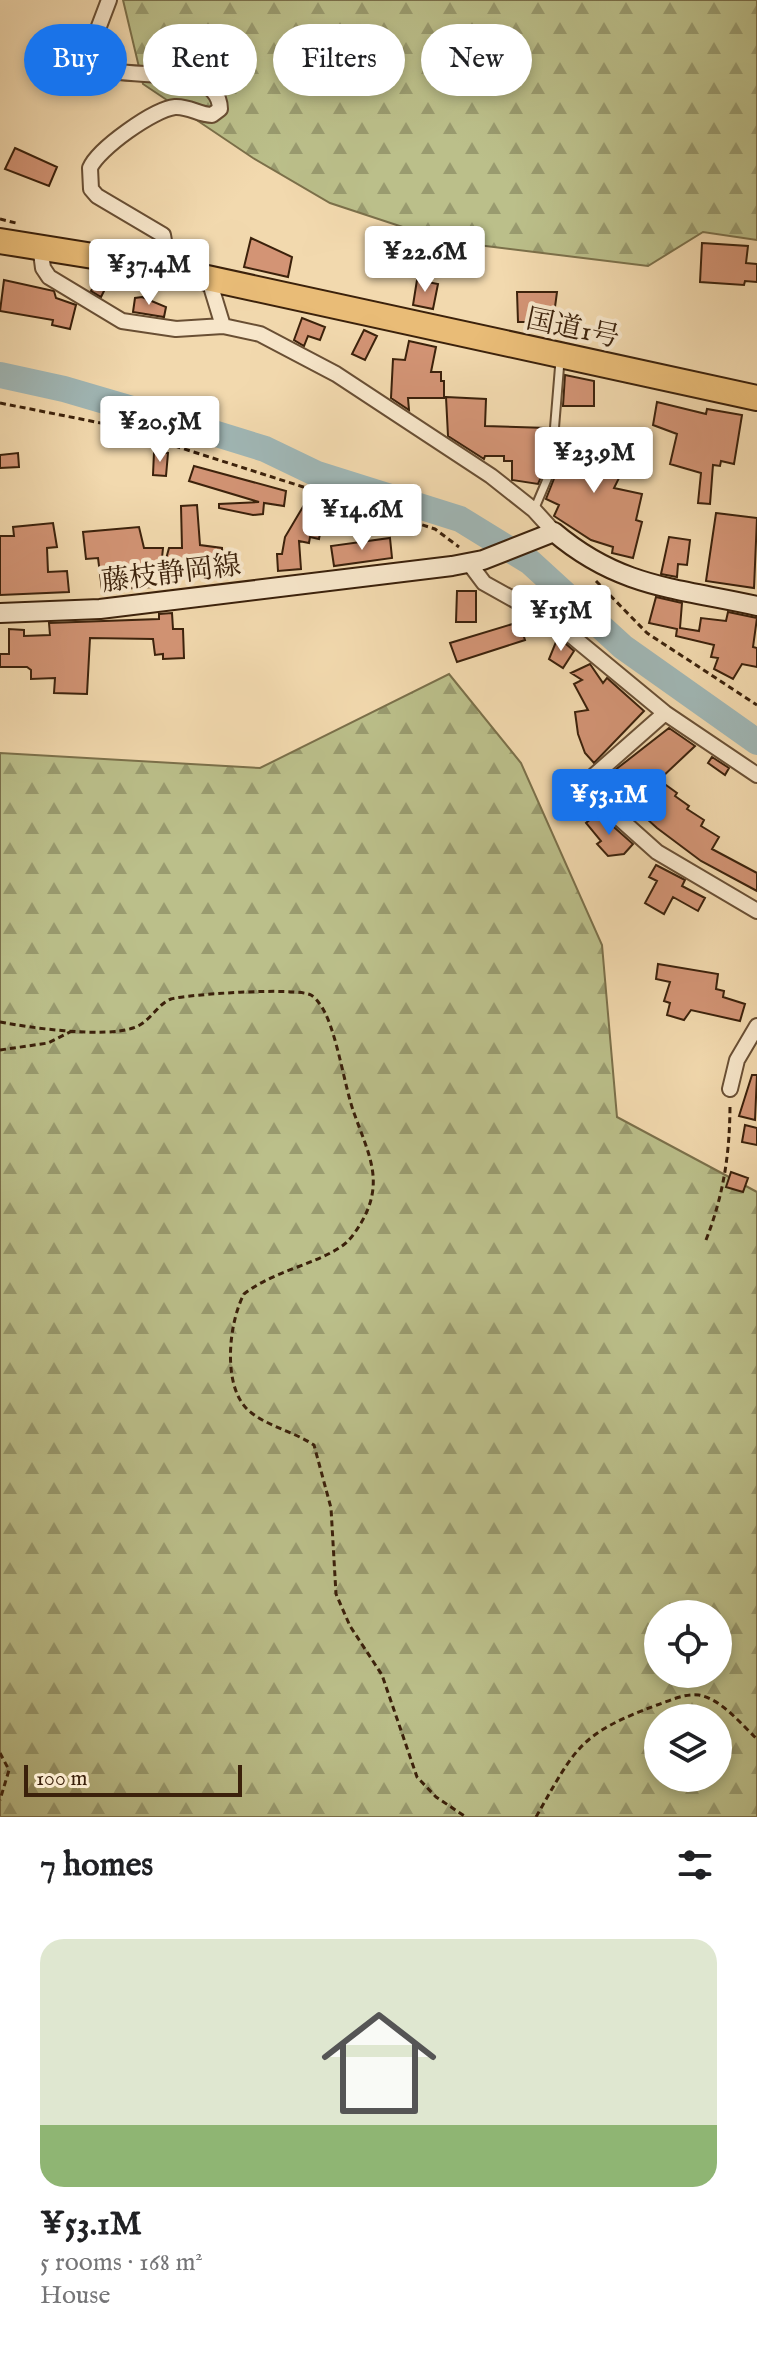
<!DOCTYPE html>
<meta charset="utf-8">
<style>
:root{--surface:#fff;--page:#f6f6f6;--text:#202124;--muted:#757577;--line:#e0e0e0;--accent:#1a73e8}
body{margin:0;font-family:"IM FELL English","Noto Serif JP",serif;background:var(--page);color:var(--text);height:100vh;display:flex;flex-direction:column;font-size:30px;white-space:nowrap}
*{box-sizing:border-box;margin:0}
p{font-size:26px;color:var(--muted)}
.icon{flex:none;width:44px;height:44px;fill:none;stroke:currentColor;stroke-width:2;stroke-linecap:round;stroke-linejoin:round}
.map{position:relative;height:1817px;overflow:hidden}
.panel{display:flex;flex-direction:column;background:var(--surface);flex:1}
.panel>*{flex:none}
.top-card{position:absolute;left:24px;top:24px;width:710px;height:72px;display:flex;gap:16px}
.fabs{position:absolute;left:644px;top:1600px;display:grid;gap:16px}
.fabs a{display:grid;place-items:center;width:88px;height:88px;border-radius:50%;background:var(--surface);box-shadow:0 4px 12px #0003;font-size:40px}
.scale{position:absolute;left:24px;bottom:20px;width:218px;box-sizing:border-box;padding-left:8px;border:4px solid #3b210b;border-top:0;font-size:22px;line-height:28px;white-space:nowrap;color:#3b210b;-webkit-text-stroke:6px #f7e6ca;paint-order:stroke}
.price{position:absolute;translate:-50% -68px;padding:0 18px;border-radius:8px;background:#fff;color:#222;font-size:26px;line-height:52px;filter:drop-shadow(0 2px 4px #0008)}
.price::after{content:'';position:absolute;left:50%;top:48px;width:24px;height:18px;margin-left:-12px;background:inherit;clip-path:polygon(0 0,100% 0,50% 100%)}
.price.current{background:var(--accent);color:#fff}
ul{padding:0;list-style:none}
li{display:grid;align-content:center;gap:16px;height:424px;padding:0 40px}
li+li{border-top:2px solid var(--line)}
li span{display:grid;place-items:center;height:248px;border-radius:24px;color:#555}
li>.icon{margin-inline-start:auto}
span .icon{width:144px;height:144px;fill:#fffc;stroke-width:1}
li b{font-size:34px}
h2{display:flex;justify-content:space-between;align-items:center;height:96px;padding:0 40px;font-size:34px}
.chip{padding:0 28px;border-radius:36px;background:var(--surface);box-shadow:0 4px 12px #0003;font-size:28px;line-height:72px}
.chip.current{background:var(--accent);color:#fff}
.map>svg:first-child{display:block}
.forest{fill:url(#forest-firs);stroke:#7b704a;stroke-width:2;fill-rule:evenodd}
.lines{fill:none;stroke-linecap:round;stroke-linejoin:round}
.river{stroke:#a0b7b6;stroke-width:26}
.building{fill:#d39475;stroke:#3b210b;stroke-width:2}
.lane-casing{stroke:#694f34;stroke-width:11}
.street-casing{stroke:#694f34;stroke-width:18}
.secondary-casing{stroke:#3b210b;stroke-width:22}
.highway-casing{stroke:#3b210b;stroke-width:28}
.path{stroke:#3b210b;stroke-width:3;stroke-dasharray:6 4;stroke-linecap:butt}
.lane{stroke:#f7e6ca;stroke-width:7}
.street{stroke:#f7e6ca;stroke-width:14}
.secondary{stroke:#f7e6ca;stroke-width:18}
.highway{stroke:#e9bc77;stroke-width:24}
.labels{text-anchor:middle;stroke-width:8;stroke-linejoin:round;paint-order:stroke}
.street-label{font-size:28px;fill:#3b210b;stroke:#f7e6ca}
</style>
<div class="map">
<svg width="757" height="1817" viewBox="0 0 757 1817">
<defs>
<pattern id="forest-firs" width="22" height="20" patternUnits="userSpaceOnUse" patternTransform="scale(2)"><rect width="22" height="20" fill="#bbbf8a"/><path d="M5 1l3.5 6h-7zM16 11l3.5 6h-7z" fill="#999b6f"/></pattern>
</defs>
<rect width="100%" height="100%" fill="#f2d9ae"/>
<filter id="stains"><feTurbulence type="fractalNoise" baseFrequency=".0025" numOctaves="4"/><feColorMatrix values="0 0 0 0 .2 0 0 0 0 .09 0 0 0 0 .02 0 0 0 .5 -.17"/></filter>
<radialGradient id="worn" r=".72"><stop offset=".6" stop-color="#630" stop-opacity="0"/><stop offset="1" stop-color="#630" stop-opacity=".3"/></radialGradient>
<path class="forest" d="M 123,0 L 757,0 L 757,240 L 703,232 L 648,266 L 445,241 L 330,203 L 253,158 L 143,84 Z
M 449,674 L 521,763 L 602,945 L 617,1117 L 757,1192 L 757,1817 L 0,1817 L 0,753 L 260,768 ZM 658,1614 L 718,1614 L 718,1674 L 658,1674 ZM 658,1718 L 718,1718 L 718,1778 L 658,1778 Z"/>
<g class="lines">
<path class="river" d="M 0,375 L 64,389 L 207,431 L 265,449 L 317,474 L 460,519 L 530,562 L 623,647 L 757,742"/>
</g>
<path class="building" d="M 15,148 L 57,167 L 49,186 L 5,169 Z
M 251,238 L 292,257 L 288,277 L 244,267 Z
M 702,243 L 748,246 L 746,263 L 757,264 L 757,282 L 745,281 L 744,285 L 700,282 Z
M 99,274 L 110,279 L 101,297 L 91,291 Z
M 4,280 L 54,291 L 56,298 L 76,305 L 70,329 L 52,325 L 53,320 L 0,311 Z
M 417,280 L 438,284 L 433,309 L 413,305 Z
M 517,292 L 557,292 L 553,322 L 518,322 Z
M 142,297 L 166,307 L 164,317 L 133,312 L 135,298 Z
M 302,318 L 325,327 L 320,340 L 308,336 L 304,346 L 294,340 Z
M 364,330 L 377,336 L 365,360 L 352,354 Z
M 409,341 L 436,347 L 431,372 L 441,372 L 441,381 L 444,381 L 444,398 L 408,398 L 409,410 L 391,398 L 393,359 L 405,360 Z
M 565,375 L 594,381 L 594,406 L 563,406 Z
M 446,397 L 486,399 L 485,426 L 548,428 L 545,468 L 538,484 L 512,480 L 512,461 L 504,461 L 504,456 L 485,456 L 484,459 L 448,436 Z
M 657,402 L 706,414 L 707,409 L 742,415 L 734,464 L 721,461 L 720,466 L 713,465 L 710,504 L 698,503 L 701,473 L 670,464 L 677,434 L 653,425 Z
M 561,428 L 584,428 L 583,443 L 595,443 L 595,451 L 624,468 L 614,488 L 642,494 L 636,520 L 642,522 L 633,558 L 612,553 L 613,547 L 591,540 L 554,516 L 559,505 L 546,499 L 557,471 Z
M 154,452 L 168,453 L 166,476 L 153,475 Z
M 18,453 L 19,467 L 0,468 L 0,455 Z
M 194,466 L 286,491 L 284,506 L 264,503 L 263,514 L 253,515 L 219,508 L 219,504 L 259,502 L 189,481 Z
M 307,500 L 323,509 L 316,523 L 322,524 L 319,539 L 310,537 L 309,543 L 299,541 L 301,569 L 278,571 L 277,554 L 282,554 L 285,537 Z
M 197,505 L 200,545 L 222,548 L 223,564 L 201,565 L 202,572 L 151,575 L 152,587 L 102,590 L 98,558 L 86,559 L 83,532 L 139,527 L 144,548 L 163,548 L 162,558 L 166,559 L 169,548 L 182,548 L 181,506 Z
M 716,513 L 757,518 L 754,588 L 706,581 Z
M 53,523 L 57,547 L 47,548 L 48,572 L 67,571 L 69,592 L 0,595 L 0,536 L 14,536 L 13,527 Z
M 669,537 L 690,540 L 687,565 L 678,564 L 677,577 L 661,574 Z
M 390,538 L 392,558 L 334,566 L 331,546 Z
M 457,591 L 476,591 L 476,622 L 456,622 Z
M 656,597 L 682,603 L 680,628 L 699,631 L 701,618 L 726,621 L 728,612 L 757,618 L 753,647 L 757,648 L 757,667 L 742,664 L 733,679 L 714,669 L 718,658 L 711,657 L 714,645 L 676,636 L 677,629 L 649,623 Z
M 172,613 L 173,629 L 183,629 L 184,658 L 163,659 L 163,654 L 155,655 L 153,639 L 90,638 L 87,694 L 54,693 L 55,678 L 31,679 L 31,670 L 27,667 L 0,667 L 0,654 L 9,654 L 9,629 L 24,630 L 24,636 L 50,635 L 49,623 L 159,619 L 159,614 Z
M 519,622 L 525,640 L 457,662 L 450,643 Z
M 558,637 L 574,651 L 563,668 L 549,659 Z
M 590,664 L 603,683 L 607,678 L 644,711 L 594,763 L 585,753 L 578,734 L 575,712 L 588,710 L 574,684 L 582,680 L 571,673 Z
M 669,728 L 695,746 L 659,780 L 677,793 L 675,796 L 689,806 L 687,809 L 704,820 L 701,826 L 719,837 L 712,849 L 757,873 L 757,891 L 701,861 L 657,828 L 625,799 L 628,794 L 610,774 Z
M 712,757 L 729,768 L 725,775 L 708,763 Z
M 598,813 L 633,844 L 624,854 L 608,856 L 597,844 L 601,841 L 586,823 Z
M 656,865 L 685,880 L 682,886 L 705,898 L 698,911 L 673,897 L 664,914 L 645,903 L 657,881 L 649,877 Z
M 658,964 L 718,974 L 716,989 L 724,991 L 723,997 L 745,1004 L 740,1021 L 691,1010 L 684,1020 L 667,1015 L 670,1003 L 664,1001 L 670,982 L 656,979 Z
M 752,1075 L 757,1075 L 755,1120 L 739,1116 Z
M 745,1125 L 757,1128 L 757,1145 L 742,1142 Z
M 731,1172 L 748,1178 L 743,1192 L 726,1187 Z"/>
<g class="lines">
<defs>
<path id="lane" d="M 534,510 L 551,470 L 560,361"/>
<path id="street" d="M 109,0 L 90,50 L 94,64 C 117,84 219,59 220,109 L 212,115 C 199,115 189,106 175,107 C 154,109 98,149 90,168 L 91,189 L 97,196 L 163,235 L 169,270
M 40,245 L 43,268 L 49,277 L 122,321 L 176,329 L 223,326 L 260,334 L 336,374 L 491,476 L 534,510 L 554,532
M 209,280 L 223,326
M 469,563 L 484,583 L 556,623 L 665,713 L 757,775
M 665,713 L 589,780 L 591,793 L 657,852 L 757,911
M 730,1089 L 737,1060 L 757,1026"/>
<path id="secondary" d="M 0,613 L 100,609 L 452,566 L 483,560 L 554,532 C 620,588 677,588 757,606"/>
<path id="highway" d="M 0,241 L 143,264 L 757,398"/>
</defs>
<use href="#lane" class="lane-casing"/>
<use href="#street" class="street-casing"/>
<use href="#secondary" class="secondary-casing"/>
<use href="#highway" class="highway-casing"/>
<path class="path" d="M 0,219 L 16,223
M 0,403 L 106,424 L 435,529 L 459,547
M 596,581 L 647,633 L 757,705
M 0,1022 C 31,1028 104,1038 133,1028 C 150,1023 157,1004 171,999 C 190,994 296,987 311,995 C 314,997 317,1000 319,1003 C 336,1024 344,1086 354,1113 C 369,1155 385,1182 361,1223 C 356,1231 350,1241 342,1246 C 315,1265 275,1270 244,1294 C 229,1322 222,1384 247,1409 C 265,1426 293,1431 314,1445 L 331,1508 L 336,1594 L 350,1626 L 382,1675 L 417,1777 L 436,1797 L 466,1817
M 0,1050 L 48,1043 L 70,1032
M 706,1240 C 724,1194 730,1152 730,1103
M 0,1753 L 9,1770 L 0,1800
M 536,1817 C 576,1747 579,1734 657,1705 C 669,1701 685,1693 699,1695 C 721,1699 741,1724 757,1739"/>
<use href="#lane" class="lane"/>
<use href="#street" class="street"/>
<use href="#secondary" class="secondary"/>
<use href="#highway" class="highway"/>
</g>
<g class="labels">
<g class="street-label">
<text transform="translate(573 327) rotate(12)" y="10">国道1号</text>
<text transform="translate(171 572) rotate(-7)" y="10">藤枝静岡線</text>
</g>
</g>
<rect width="100%" height="100%" filter="url(#stains)"/>
<rect width="100%" height="100%" fill="url(#worn)"/>
</svg>
<div class="fabs">
<a><svg class="icon" aria-label="locate" viewBox="0 0 24 24"><circle cx="12" cy="12" r="6"/><path d="M12 2v4M12 18v4M2 12h4M18 12h4"/></svg></a>
<a><svg class="icon" aria-label="layers" viewBox="0 0 24 24"><path d="M12 4l9 5-9 5-9-5zM3 14l9 5 9-5"/></svg></a>
</div>
<div class="scale">100 m</div>
<b class="price" style="left:425px;top:294px">¥22.6M</b>
<b class="price" style="left:149px;top:307px">¥37.4M</b>
<b class="price" style="left:160px;top:464px">¥20.5M</b>
<b class="price" style="left:594px;top:495px">¥23.9M</b>
<b class="price" style="left:362px;top:552px">¥14.6M</b>
<b class="price" style="left:561px;top:653px">¥15M</b>
<b class="price current" style="left:609px;top:837px">¥53.1M</b>
<div class="top-card">
<a class="chip current">Buy</a>
<a class="chip">Rent</a>
<a class="chip">Filters</a>
<a class="chip">New</a>
</div>
</div>
<section class="panel">
<h2>7 homes<svg class="icon" aria-label="filters" viewBox="0 0 24 24"><path d="M4 7h16M4 17h16"/><circle cx="9" cy="7" r="2"/><circle cx="15" cy="17" r="2"/></svg></h2>
<ul>
<li><span style="background:linear-gradient(#dfe7d0 75%,#8fb573 0)"><svg class="icon" aria-label="home" viewBox="0 0 24 24"><path d="M3 11l9-7 9 7M6 9v11h12V9"/></svg></span><div><b>¥53.1M</b><p>5 rooms · 168 m²</p><p>House</p></div></li>
</ul>
</section>
